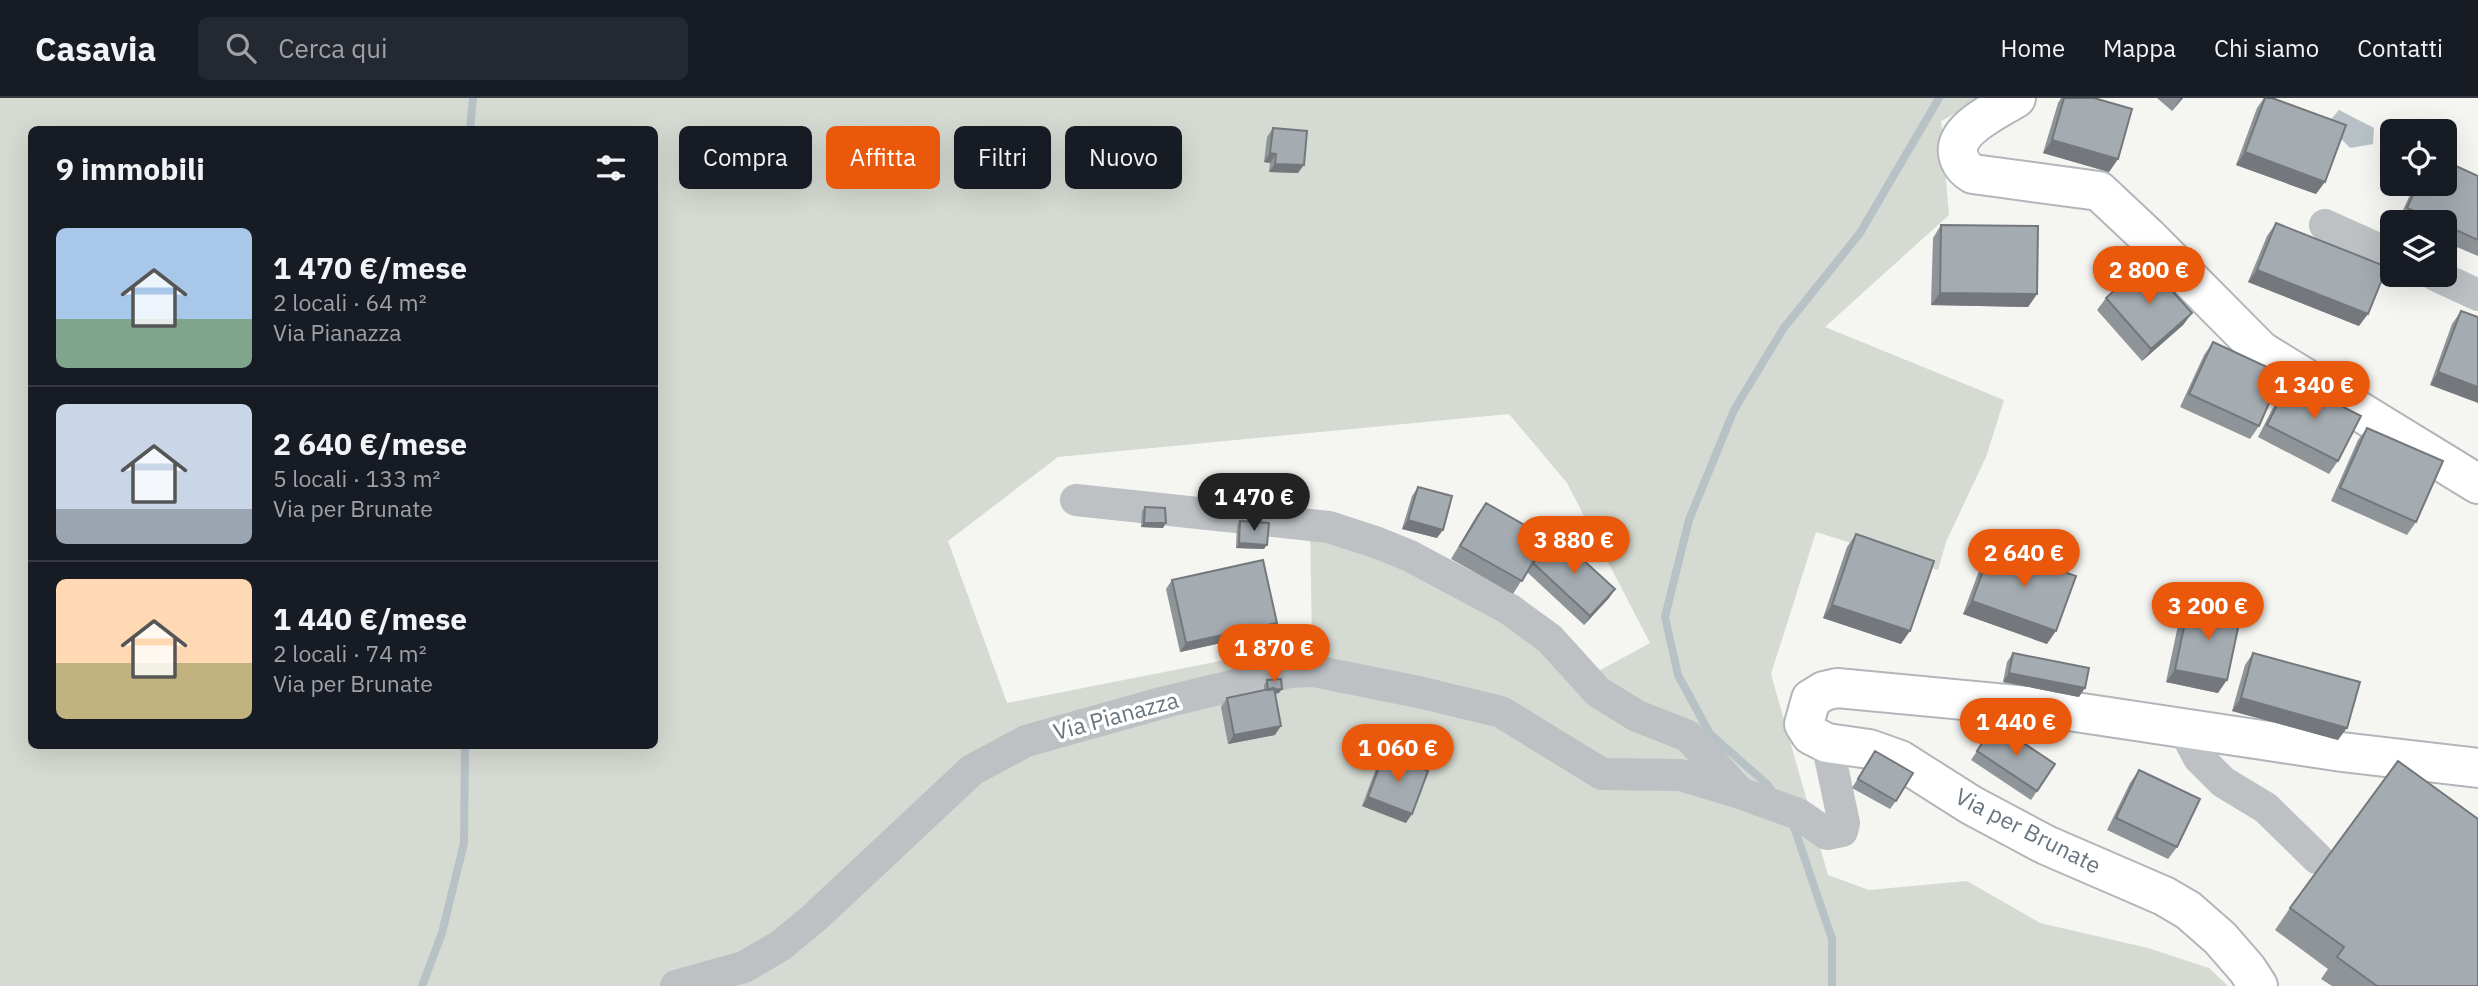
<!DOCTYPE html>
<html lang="it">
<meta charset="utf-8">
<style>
:root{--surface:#171b24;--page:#242831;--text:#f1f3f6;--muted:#9ea1a6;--line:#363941;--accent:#ea580c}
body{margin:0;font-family:"IBM Plex Sans",sans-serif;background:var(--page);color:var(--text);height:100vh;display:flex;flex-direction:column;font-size:26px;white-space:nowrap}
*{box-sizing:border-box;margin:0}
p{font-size:23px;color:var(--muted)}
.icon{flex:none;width:38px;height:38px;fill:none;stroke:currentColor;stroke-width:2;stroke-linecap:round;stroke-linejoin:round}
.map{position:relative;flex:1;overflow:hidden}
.details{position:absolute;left:28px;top:28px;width:630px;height:623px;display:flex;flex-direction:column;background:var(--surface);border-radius:10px;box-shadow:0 7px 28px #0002}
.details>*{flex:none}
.banner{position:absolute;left:679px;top:28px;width:665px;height:63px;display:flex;gap:14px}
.tools{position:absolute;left:2380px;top:21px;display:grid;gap:14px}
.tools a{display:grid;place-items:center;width:77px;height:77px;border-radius:10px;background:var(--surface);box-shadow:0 7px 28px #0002;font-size:35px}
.price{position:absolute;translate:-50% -60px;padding:0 16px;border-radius:24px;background:var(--accent);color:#fff;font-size:23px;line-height:46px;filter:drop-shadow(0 2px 4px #0008)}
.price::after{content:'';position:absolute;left:50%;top:42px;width:21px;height:16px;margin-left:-10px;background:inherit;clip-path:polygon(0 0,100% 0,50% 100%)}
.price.on{background:#222;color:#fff}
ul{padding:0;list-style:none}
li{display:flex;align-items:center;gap:21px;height:175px;padding:0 28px}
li+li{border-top:2px solid var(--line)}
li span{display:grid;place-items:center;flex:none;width:196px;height:140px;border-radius:10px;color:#555}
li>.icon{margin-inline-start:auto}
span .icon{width:84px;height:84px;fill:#fffc;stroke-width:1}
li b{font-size:30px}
h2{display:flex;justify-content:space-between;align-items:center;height:84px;padding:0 28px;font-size:30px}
.chip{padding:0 24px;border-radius:10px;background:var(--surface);box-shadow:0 7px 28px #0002;font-size:24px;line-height:63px}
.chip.on{background:var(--accent);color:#fff}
header{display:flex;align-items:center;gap:42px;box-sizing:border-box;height:98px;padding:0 35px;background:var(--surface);border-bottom:2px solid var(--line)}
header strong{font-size:33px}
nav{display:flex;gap:38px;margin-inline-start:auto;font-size:24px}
.search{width:490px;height:63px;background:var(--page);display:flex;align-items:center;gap:18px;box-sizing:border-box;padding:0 24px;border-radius:10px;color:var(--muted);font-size:26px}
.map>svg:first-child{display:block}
.green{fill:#d5dad2;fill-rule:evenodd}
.water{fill:#b8c1c6}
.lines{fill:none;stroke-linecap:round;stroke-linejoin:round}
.stream{stroke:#b8c1c6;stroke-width:8}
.secondary-casing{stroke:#b2b6ba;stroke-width:42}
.street{stroke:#bdc1c4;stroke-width:32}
.secondary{stroke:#fff;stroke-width:38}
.wall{fill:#8e9498}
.shaded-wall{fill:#74787c}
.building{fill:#a5acb1;stroke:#74787c;stroke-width:2}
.labels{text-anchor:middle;stroke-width:7;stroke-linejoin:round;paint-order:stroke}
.street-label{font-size:23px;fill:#677580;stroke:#fff}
</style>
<header>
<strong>Casavia</strong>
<div class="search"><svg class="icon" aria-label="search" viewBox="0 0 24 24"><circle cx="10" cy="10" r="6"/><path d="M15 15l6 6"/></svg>Cerca qui</div>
<nav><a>Home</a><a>Mappa</a><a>Chi siamo</a><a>Contatti</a></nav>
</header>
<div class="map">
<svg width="2478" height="888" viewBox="0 0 2478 888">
<rect width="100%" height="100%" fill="#f5f5f2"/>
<path class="green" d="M 0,0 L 1984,0 L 1941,23 L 1949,117 L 1825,229 L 2004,302 L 1986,359 L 1946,444 L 1938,472 L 1816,434 L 1771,576 L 1828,777 L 1869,792 L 1967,783 L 2040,825 L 2148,850 L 2209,870 L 2228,888 L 0,888 ZM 32,32 L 654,32 L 654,648 L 32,648 ZM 1509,316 L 1567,385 L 1650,545 L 1595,575 L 1351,440 L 1310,424 L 1312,545 L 1007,605 L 948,443 L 1058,359 Z"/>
<path class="water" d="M 2339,12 L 2374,30 L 2373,46 L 2350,50 L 2327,26 Z"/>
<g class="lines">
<path class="stream" d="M 470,32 L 473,0
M 1775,697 L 1768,687 L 1710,636 L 1678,577 L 1665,519 L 1689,422 L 1734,312 L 1783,231 L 1860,135 L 1939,0
M 1793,726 L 1832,841 L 1832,888
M 422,888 L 442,835 L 464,745 L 465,648"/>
<defs>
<path id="secondary" d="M 2016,0 C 1996,13 1950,32 1959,60 C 1962,68 1966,72 1973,76 L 2099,93 L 2148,139 L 2261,253 L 2478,386
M 2258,888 L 2247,871 L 2220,840 L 2188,812 L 2164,798 L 2046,747 L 1971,707 L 1900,662 L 1869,651 L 1827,645 L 1811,637 L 1804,626 L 1811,601 L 1824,593 L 1837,590 L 2049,610 L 2342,654 L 2478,670"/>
</defs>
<use href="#secondary" class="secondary-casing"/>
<path class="street" d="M 2325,127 L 2392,157
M 2435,177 L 2478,197
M 1076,402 L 1329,429 L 1378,445 L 1410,458 L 1509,511 L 1550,541 L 1598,594 L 1637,618 L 1688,638 L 1739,694
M 2183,630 L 2199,660 L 2223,684 L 2266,710 L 2317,760
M 676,888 L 744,869 L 780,848 L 814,820 L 972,672 L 1026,643 L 1165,604 L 1290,574 L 1314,573 L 1423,595 L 1501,614 L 1602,676 L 1680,677 L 1740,695 L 1798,716 L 1827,736 L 1842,733 L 1844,725 L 1827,645"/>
<use href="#secondary" class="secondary"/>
</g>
<path class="wall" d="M 2061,0 L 2094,0 L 2118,61 L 2109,74 L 2043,55 L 2058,5 Z
M 2157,0 L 2183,0 L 2172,13 Z
M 2264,0 L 2272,0 L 2316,96 L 2236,67 L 2257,10 Z
M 1273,30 L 1298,75 L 1269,74 L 1270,65 L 1264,64 L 1267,39 Z
M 2478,78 L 2478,158 L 2445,144 L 2445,124 L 2401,124 L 2398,123 L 2415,86 L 2445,86 Z
M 2276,125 L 2359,228 L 2248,184 L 2267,138 Z
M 1941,127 L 2037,196 L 2028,209 L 1931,207 L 1933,140 Z
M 2106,200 L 2192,215 L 2183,227 L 2142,263 L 2097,212 Z
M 2461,213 L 2478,219 L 2430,287 L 2452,226 Z
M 2213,244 L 2259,328 L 2250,341 L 2180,309 L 2204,257 Z
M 2290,282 L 2338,363 L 2329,376 L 2258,339 L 2281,294 Z
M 2367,330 L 2416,424 L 2407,437 L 2331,403 L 2358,342 Z
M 1418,389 L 1437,440 L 1402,431 L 1412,398 Z
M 1486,405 L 1527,474 L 1533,465 L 1615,491 L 1609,500 L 1584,527 L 1527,474 L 1513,496 L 1451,461 L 1477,417 Z
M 1145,409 L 1163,430 L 1141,429 L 1142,413 Z
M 1240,423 L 1264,451 L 1236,450 L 1237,427 Z
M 1856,436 L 1901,546 L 1823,520 L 1847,449 Z
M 1992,449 L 2047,546 L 1963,516 L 1983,462 Z
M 1172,482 L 1277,525 L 1271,534 L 1180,554 L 1166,491 Z
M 2189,505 L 2218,595 L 2166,584 L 2180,518 Z
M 2013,555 L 2079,599 L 2003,584 L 2007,564 Z
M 2253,555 L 2338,642 L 2232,613 L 2245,567 Z
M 1267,582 L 1279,595 L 1275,596 L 1275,637 L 1228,646 L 1221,609 L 1227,600 L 1264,592 L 1264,587 Z
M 1995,626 L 2055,666 L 2031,702 L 1971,662 Z
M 1875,653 L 1896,703 L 1890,711 L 1852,690 Z
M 1384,656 L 1406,725 L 1362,708 L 1378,665 Z
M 2139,672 L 2177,749 L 2168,761 L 2107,732 L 2130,685 Z
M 2290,810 L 2478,888 L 2332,888 L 2321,881 L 2328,871 L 2275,832 Z"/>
<path class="shaded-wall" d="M 2181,0 L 2183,0 L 2172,13 Z
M 2052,42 L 2118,61 L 2109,74 L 2043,55 Z
M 2245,54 L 2325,84 L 2316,96 L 2236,67 Z
M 1270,55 L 1276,56 L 1270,65 L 1264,64 Z
M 1275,66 L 1304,67 L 1298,75 L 1269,74 Z
M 2257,172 L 2368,216 L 2359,228 L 2248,184 Z
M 1940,195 L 2037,196 L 2028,209 L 1931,207 Z
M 2192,215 L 2183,227 L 2142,263 L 2151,251 Z
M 2438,274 L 2478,289 L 2478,305 L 2430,287 Z
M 1408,422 L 1443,432 L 1437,440 L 1402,431 Z
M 1144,425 L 1166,425 L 1163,430 L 1141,429 Z
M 1239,445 L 1267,447 L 1264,451 L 1236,450 Z
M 1615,491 L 1609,500 L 1584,527 L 1590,518 Z
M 1972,503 L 2056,533 L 2047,546 L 1963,516 Z
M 1832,507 L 1910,533 L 1901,546 L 1823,520 Z
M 1277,525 L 1271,534 L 1180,554 L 1186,545 Z
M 2175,572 L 2227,582 L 2218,595 L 2166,584 Z
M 2009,575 L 2085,590 L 2079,599 L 2003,584 Z
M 1282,591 L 1279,595 L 1265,597 L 1268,592 Z
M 2241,600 L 2347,630 L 2338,642 L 2232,613 Z
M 1281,628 L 1275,637 L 1228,646 L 1234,637 Z
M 1368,699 L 1412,716 L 1406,725 L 1362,708 Z"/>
<path class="building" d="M 2064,0 L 2094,0 L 2132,11 L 2118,61 L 2052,42 Z
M 2265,0 L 2272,0 L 2346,27 L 2325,84 L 2245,54 Z
M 1273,30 L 1307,33 L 1304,67 L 1275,66 L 1276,56 L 1270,55 Z
M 2445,63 L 2478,78 L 2478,142 L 2445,127 L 2445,124 L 2439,124 L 2407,110 L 2418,86 L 2445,86 Z
M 2276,125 L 2387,169 L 2368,216 L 2257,172 Z
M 1941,127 L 2038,128 L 2037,196 L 1940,195 Z
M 2146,164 L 2192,215 L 2151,251 L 2106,200 Z
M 2461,213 L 2478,219 L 2478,289 L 2438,274 Z
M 2213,244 L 2282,276 L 2259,328 L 2189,296 Z
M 2290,282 L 2361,318 L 2338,363 L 2267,327 Z
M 2367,330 L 2443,363 L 2416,424 L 2340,390 Z
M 1418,389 L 1452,398 L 1443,432 L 1408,422 Z
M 1486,405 L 1547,440 L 1522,483 L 1460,448 Z
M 1145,409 L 1165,410 L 1166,425 L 1144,425 Z
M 1240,423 L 1269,425 L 1267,447 L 1239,445 Z
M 1856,436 L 1934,463 L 1910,533 L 1832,507 Z
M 1558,439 L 1615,491 L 1590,518 L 1533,465 Z
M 1992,449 L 2076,478 L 2056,533 L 1972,503 Z
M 1263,462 L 1277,525 L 1186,545 L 1172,482 Z
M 2189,505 L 2241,516 L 2227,582 L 2175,572 Z
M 2013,555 L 2089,570 L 2085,590 L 2009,575 Z
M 2253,555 L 2360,584 L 2347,630 L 2241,600 Z
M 1281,581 L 1282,591 L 1268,592 L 1267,582 Z
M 1274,590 L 1281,628 L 1234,637 L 1227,600 Z
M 1995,626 L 2055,666 L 2037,693 L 1977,653 Z
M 1875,653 L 1913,675 L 1896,703 L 1858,681 Z
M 1384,656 L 1428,673 L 1412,716 L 1368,699 Z
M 2398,663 L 2478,721 L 2478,888 L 2377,888 L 2337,859 L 2344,849 L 2290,810 Z
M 2139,672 L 2200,701 L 2177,749 L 2116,720 Z"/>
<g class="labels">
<g class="street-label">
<text transform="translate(1116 618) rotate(-15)" y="8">Via Pianazza</text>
<text transform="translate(2028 733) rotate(27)" y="8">Via per Brunate</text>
</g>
</g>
</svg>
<div class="tools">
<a><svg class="icon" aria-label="locate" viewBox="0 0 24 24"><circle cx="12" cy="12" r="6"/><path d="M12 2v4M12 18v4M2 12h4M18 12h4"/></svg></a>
<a><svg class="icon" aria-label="layers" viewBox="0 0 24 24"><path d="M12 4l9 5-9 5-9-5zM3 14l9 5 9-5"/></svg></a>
</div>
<b class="price" style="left:2149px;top:208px">2 800 €</b>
<b class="price" style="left:2314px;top:323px">1 340 €</b>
<b class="price on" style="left:1254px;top:435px">1 470 €</b>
<b class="price" style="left:1574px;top:478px">3 880 €</b>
<b class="price" style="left:2024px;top:491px">2 640 €</b>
<b class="price" style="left:2208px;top:544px">3 200 €</b>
<b class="price" style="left:1274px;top:586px">1 870 €</b>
<b class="price" style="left:2016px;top:660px">1 440 €</b>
<b class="price" style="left:1398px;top:686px">1 060 €</b>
<div class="banner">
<a class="chip">Compra</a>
<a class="chip on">Affitta</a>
<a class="chip">Filtri</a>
<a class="chip">Nuovo</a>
</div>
<section class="details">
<h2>9 immobili<svg class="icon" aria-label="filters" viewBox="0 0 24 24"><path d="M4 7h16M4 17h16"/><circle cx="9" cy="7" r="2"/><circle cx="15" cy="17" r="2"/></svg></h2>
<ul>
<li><span style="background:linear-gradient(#a9c7e8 65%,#7fa58c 0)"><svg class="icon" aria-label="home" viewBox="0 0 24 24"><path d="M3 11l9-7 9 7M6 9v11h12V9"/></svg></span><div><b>1 470 €/mese</b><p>2 locali · 64 m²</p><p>Via Pianazza</p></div></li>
<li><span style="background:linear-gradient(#c9d6e8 75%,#9aa5b1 0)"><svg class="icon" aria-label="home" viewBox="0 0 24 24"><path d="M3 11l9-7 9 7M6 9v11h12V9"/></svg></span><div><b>2 640 €/mese</b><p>5 locali · 133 m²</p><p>Via per Brunate</p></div></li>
<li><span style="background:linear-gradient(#ffd9b3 60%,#c2b280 0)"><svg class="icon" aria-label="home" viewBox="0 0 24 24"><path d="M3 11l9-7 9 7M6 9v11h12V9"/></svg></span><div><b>1 440 €/mese</b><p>2 locali · 74 m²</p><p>Via per Brunate</p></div></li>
</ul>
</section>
</div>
